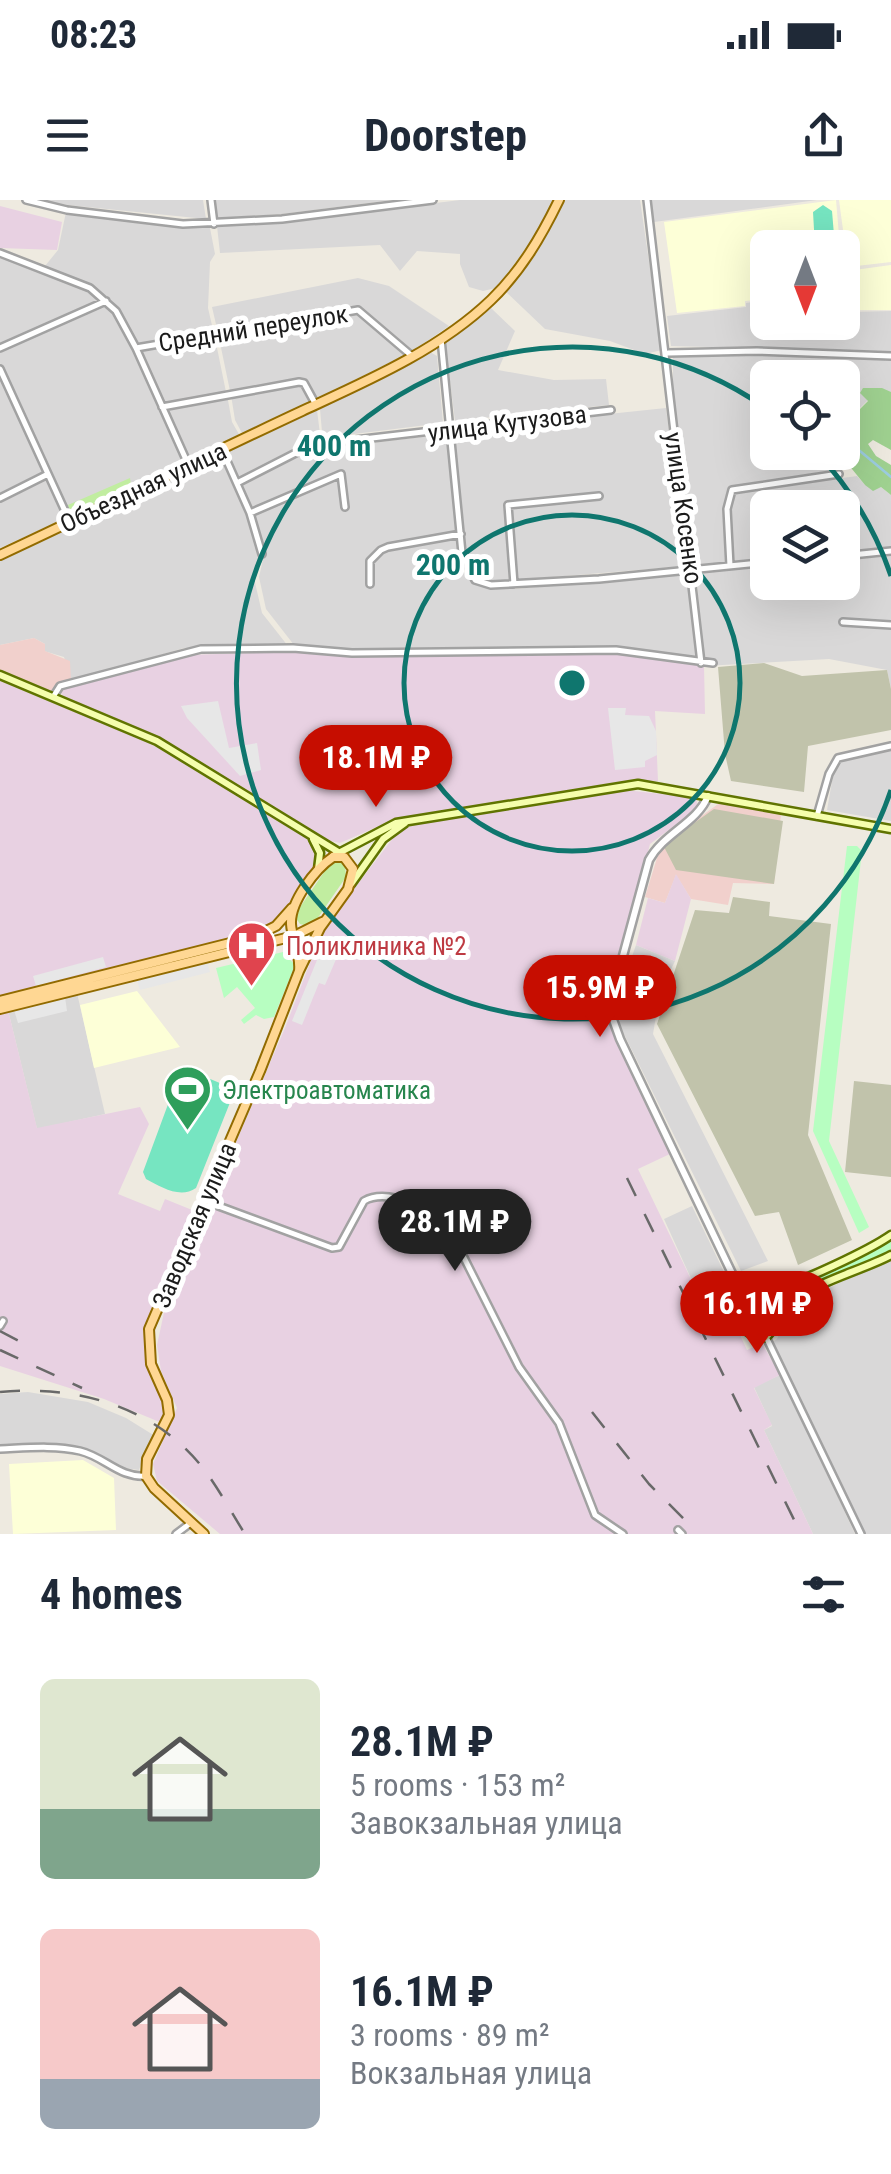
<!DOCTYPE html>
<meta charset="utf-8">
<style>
:root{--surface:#fff;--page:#f6f6f7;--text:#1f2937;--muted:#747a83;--accent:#c60d00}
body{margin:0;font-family:"Roboto Condensed",sans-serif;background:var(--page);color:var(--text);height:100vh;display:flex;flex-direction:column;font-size:38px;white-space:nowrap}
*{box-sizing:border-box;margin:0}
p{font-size:32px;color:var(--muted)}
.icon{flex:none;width:55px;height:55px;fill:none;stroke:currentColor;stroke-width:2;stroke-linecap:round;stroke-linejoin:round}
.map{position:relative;height:1334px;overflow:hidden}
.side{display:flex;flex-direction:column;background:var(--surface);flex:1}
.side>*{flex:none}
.needle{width:65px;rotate:180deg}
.controls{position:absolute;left:750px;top:30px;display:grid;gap:20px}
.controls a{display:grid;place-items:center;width:110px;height:110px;border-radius:15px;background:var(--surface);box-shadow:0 10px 40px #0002;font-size:50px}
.price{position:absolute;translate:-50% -85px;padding:0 22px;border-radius:35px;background:var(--accent);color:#fff;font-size:32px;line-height:65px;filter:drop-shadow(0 2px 5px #0008)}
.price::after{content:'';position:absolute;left:50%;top:60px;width:30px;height:22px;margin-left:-15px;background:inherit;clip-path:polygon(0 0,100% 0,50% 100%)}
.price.active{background:#222;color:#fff}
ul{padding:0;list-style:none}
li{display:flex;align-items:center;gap:30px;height:250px;padding:0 40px}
li span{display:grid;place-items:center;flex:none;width:280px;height:200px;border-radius:15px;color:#555}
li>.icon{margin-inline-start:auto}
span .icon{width:120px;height:120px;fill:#fffc;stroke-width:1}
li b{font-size:42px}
h2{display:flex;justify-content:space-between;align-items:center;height:120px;padding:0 40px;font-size:42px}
.status{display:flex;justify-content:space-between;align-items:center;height:70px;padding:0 50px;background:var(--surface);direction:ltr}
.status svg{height:28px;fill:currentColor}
header{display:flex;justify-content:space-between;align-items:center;height:130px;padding:0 40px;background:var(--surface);font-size:45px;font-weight:700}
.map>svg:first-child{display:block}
.residential{fill:#d9d8d8}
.commercial{fill:#f1d0cc}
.industrial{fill:#e8d1e2}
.education{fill:#fdffd7}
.construction{fill:#c1c3ab}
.grass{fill:#c1eda0}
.forest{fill:#9fd190}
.park{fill:#b7fec1}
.pitch{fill:#76e5c1}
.parking{fill:#e7e7e7}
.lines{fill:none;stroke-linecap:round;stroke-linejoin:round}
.stream{stroke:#9ccce0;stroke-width:2.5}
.minor-casing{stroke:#a2a2a2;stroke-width:10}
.tertiary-casing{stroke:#a2a2a2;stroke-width:11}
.secondary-casing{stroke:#607400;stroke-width:11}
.primary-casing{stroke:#926b00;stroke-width:12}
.minor{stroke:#fff;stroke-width:5}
.tertiary{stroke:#fff;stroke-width:6}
.secondary{stroke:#f5fead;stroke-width:6}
.primary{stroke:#ffd793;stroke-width:8}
.rail{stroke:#696969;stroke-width:2.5;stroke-dasharray:20 20;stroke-linecap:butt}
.ring{fill:none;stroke:#0f766e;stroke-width:5}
.labels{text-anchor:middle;stroke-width:10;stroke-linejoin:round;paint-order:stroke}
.street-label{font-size:25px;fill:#1b1b1b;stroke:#fff}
.health-label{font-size:25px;fill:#be3a42;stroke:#fff;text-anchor:start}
.leisure-label{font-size:25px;fill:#27864d;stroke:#fff;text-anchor:start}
.centre{fill:#0f766e;stroke:#fff;stroke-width:5}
.ring-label{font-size:30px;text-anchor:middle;font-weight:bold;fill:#0f766e;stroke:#fff;stroke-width:10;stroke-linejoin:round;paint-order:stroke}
</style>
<div class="status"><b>08:23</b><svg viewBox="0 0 49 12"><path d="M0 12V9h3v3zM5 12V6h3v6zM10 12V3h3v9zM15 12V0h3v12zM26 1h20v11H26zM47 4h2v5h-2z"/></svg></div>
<header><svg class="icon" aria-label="menu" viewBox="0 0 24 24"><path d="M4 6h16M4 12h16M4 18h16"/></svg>Doorstep<svg class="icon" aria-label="share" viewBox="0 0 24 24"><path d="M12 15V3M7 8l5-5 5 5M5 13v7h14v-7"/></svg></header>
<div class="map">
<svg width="891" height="1334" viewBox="0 0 891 1334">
<rect width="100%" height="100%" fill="#eeeae0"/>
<path class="residential" d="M 38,0 L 203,0 L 206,19 L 67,5 Z
M 215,0 L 393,0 L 282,14 L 217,18 Z
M 460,0 L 554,0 L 534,38 L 496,88 L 483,91 L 469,87 L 460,64 L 460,54 L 417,51 L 400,71 L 380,45 L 220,53 L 217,26 L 283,22 Z
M 564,0 L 640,0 L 662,150 L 645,154 L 610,141 L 545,129 L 505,91 L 539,48 Z
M 651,0 L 817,0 L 654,22 Z
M 66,12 L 210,28 L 215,54 L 210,62 L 208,108 L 214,134 L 138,146 L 118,109 L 91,85 L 45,66 L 58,50 Z
M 0,56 L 88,89 L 100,99 L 0,144 Z
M 358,78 L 389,86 L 449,126 L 411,152 L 359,107 L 218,133 L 212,107 Z
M 843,91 L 848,91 L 850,112 L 891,111 L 891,152 L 671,146 L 667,116 L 746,107 L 746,103 L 767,100 L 768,122 L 842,122 Z
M 105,103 L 114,112 L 136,150 L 185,262 L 70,317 L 0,163 L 0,151 Z
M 491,108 L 515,131 L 498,170 L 554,180 L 606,179 L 609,205 L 455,221 L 445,142 Z
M 357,112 L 405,155 L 316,199 L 305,181 L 298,180 L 230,191 L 219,138 Z
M 215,138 L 226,192 L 163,204 L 140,150 Z
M 430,152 L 437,156 L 443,223 L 338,236 L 322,232 L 320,209 Z
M 757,153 L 891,158 L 891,193 L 868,200 L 859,209 L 843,202 L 843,193 L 850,184 L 821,162 L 815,177 L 766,174 L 762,177 L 767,205 L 768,252 L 839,253 L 851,267 L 731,287 L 724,309 L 727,362 L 696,366 L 673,195 L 673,155 Z
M 0,174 L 45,273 L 0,296 Z
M 297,184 L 303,186 L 311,201 L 243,235 L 235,220 L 231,195 Z
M 227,195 L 232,222 L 240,236 L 190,259 L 165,207 Z
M 666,208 L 687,366 L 516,380 L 510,307 L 601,299 L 600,293 L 506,303 L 512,380 L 491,381 L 476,377 L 465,352 L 453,234 L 456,230 Z
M 317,210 L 320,234 L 326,242 L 339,247 L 446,234 L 458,356 L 463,371 L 473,383 L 492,388 L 515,389 L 688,373 L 697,455 L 695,458 L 615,447 L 355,451 L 294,445 L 266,409 L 259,377 L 264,355 L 252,315 L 227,252 Z
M 222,255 L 248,315 L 259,354 L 254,378 L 262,413 L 288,446 L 184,448 L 71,481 L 64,457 L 44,451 L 45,444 L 34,438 L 0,445 L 0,359 Z
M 857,276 L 865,285 L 881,287 L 891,295 L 891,350 L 843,353 L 842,308 L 768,308 L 767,359 L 732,362 L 730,310 L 734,293 Z
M 47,277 L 66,318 L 0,348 L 0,301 Z
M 891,356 L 891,489 L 887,470 L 829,459 L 704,466 L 696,372 L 767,366 L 768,382 L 842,382 L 843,360 Z
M 891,548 L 891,621 L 827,610 L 834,570 L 839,559 Z
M 636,745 L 675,761 L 660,792 L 653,834 L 768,1061 L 741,1071 L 620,826 L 619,811 L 623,782 Z
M 77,793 L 105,914 L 37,929 L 8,810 Z
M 692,1006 L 728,1080 L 698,1094 L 664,1019 Z
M 891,1058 L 891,1334 L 865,1334 L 771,1143 L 777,1139 L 791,1109 L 804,1100 Z
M 780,1175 L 823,1265 L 855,1334 L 813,1334 L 764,1230 L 772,1226 L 754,1187 Z
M 28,1192 L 88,1202 L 126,1218 L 155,1236 L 145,1252 L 139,1270 L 124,1268 L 74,1246 L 52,1243 L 0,1246 L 0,1194 Z"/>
<path class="commercial" d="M 34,438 L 45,444 L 45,451 L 70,461 L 71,481 L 53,494 L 0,471 L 0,445 Z
M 721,602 L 781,614 L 774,684 L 733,683 L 728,705 L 691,699 L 676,675 L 665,703 L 645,697 L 661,645 Z"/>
<path class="industrial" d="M 0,6 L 62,22 L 57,50 L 0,48 Z
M 294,452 L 362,457 L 621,454 L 704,466 L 705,514 L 655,511 L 658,581 L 617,582 L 395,619 L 340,643 L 326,640 L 159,538 L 64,497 L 61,493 L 64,488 L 182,455 Z
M 0,481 L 145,541 L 201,570 L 308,636 L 318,653 L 315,672 L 274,724 L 252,734 L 0,798 Z
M 617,589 L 696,598 L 698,608 L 650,644 L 609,799 L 610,824 L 672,953 L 638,969 L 701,1100 L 720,1092 L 747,1150 L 762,1143 L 780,1175 L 754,1188 L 772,1225 L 764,1230 L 813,1334 L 220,1334 L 157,1281 L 153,1264 L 177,1208 L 161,1171 L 157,1145 L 165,1108 L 285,828 L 323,729 L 397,633 L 408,626 Z
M 676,674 L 691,699 L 675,761 L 636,745 L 648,698 L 665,703 Z
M 8,810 L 37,928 L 140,907 L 149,924 L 118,994 L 160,1011 L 165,999 L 197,1012 L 146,1129 L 148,1167 L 163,1200 L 165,1215 L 162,1223 L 104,1199 L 0,1166 L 0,812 Z"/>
<path class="education" d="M 836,0 L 840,47 L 768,48 L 767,99 L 745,101 L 745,106 L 677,113 L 664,22 Z
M 839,0 L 891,0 L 891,62 L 848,67 Z
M 891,65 L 891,110 L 851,110 L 847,71 Z
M 137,791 L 180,847 L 94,868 L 80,805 Z
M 83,1260 L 114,1278 L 116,1330 L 13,1334 L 9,1264 Z"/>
<path class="construction" d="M 764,463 L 802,476 L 887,470 L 891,489 L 891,530 L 808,546 L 804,592 L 731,581 L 725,554 L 718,467 Z
M 714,609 L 783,621 L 774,684 L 676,670 L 663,645 Z
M 733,697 L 770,702 L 769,716 L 831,724 L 808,935 L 852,1040 L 798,1065 L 779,1012 L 755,1016 L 657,824 L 695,710 L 729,713 Z
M 854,881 L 891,885 L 891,977 L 845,972 Z"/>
<path class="grass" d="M 130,278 L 131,285 L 127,289 L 77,312 L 69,309 L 68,305 Z
M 336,661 L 345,664 L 346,677 L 315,722 L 308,726 L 300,724 L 296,718 L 298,710 L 329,665 Z"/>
<path class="forest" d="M 863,188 L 882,188 L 891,192 L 891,250 L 873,240 L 868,244 L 876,256 L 891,265 L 891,295 L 881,287 L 873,291 L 865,285 L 839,253 L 842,252 L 843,202 L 860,209 L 868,201 L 860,193 Z"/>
<path class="park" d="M 847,646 L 857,646 L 862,651 L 829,941 L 869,1027 L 859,1033 L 813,931 Z
M 283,752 L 295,765 L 274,817 L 264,819 L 256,815 L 244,824 L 241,820 L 255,808 L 237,787 L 224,798 L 216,768 Z
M 891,1039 L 891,1051 L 803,1092 L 798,1083 Z"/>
<path class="pitch" d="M 823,5 L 832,11 L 835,47 L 815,47 L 813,12 Z
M 191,871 L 227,886 L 231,900 L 196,988 C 180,999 161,987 146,979 L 143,972 L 177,880 L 184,873 Z"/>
<path class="parking" d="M 218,501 L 229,548 L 257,543 L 261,570 L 240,576 L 187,518 L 181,506 Z
M 608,508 L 626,508 L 625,515 L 649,516 L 656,531 L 657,555 L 645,561 L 645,567 L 615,570 Z
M 324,743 L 340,750 L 325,785 L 319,783 L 302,825 L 292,821 Z
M 103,757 L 106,767 L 36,786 L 33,776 Z
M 207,762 L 210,772 L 140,790 L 137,780 Z
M 65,797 L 67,811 L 18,823 L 14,810 Z"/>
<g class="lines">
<path class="stream" d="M 842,236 L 891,277"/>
<defs>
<path id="minor" d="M 26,0 L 67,10 L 183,24 L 282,19 L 433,0
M 211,0 L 214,24
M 647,0 L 701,463
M 0,53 L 90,88 L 116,111 L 136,148 L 188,264
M 441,139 L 462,353 L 475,380 L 491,385 L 599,379 L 768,362
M 0,148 L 106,101
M 136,148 L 358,110 L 412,156
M 668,153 L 757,151 L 891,156
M 0,169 L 70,322
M 162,207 L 299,182 L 304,183 L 316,205
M 222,250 L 250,313 L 262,354
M 237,283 L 325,238 L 338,242 L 611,210
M 0,298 L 48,274
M 250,313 L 341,274 L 345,307
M 842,356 L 891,351
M 730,366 L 727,309 L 732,290 L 839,274
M 370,384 L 370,361 L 381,350 L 388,347 L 461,334
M 514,384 L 508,305 L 599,296
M 843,422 L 891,425
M 53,497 L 60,486 L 201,449 L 293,448 L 352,453 L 616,450 L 713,463
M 817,616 L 829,574 L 838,558 L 891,546
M 205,1001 L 332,1048 L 339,1047 L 364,1001 C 387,988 420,1007 443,1016 L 519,1167 L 559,1223 L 595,1315 L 623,1334
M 0,1126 L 3,1121
M 766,1137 L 861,1334
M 0,1249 C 26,1248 54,1245 80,1251 C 105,1257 119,1278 146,1276
M 678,1330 L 682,1334
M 176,1334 L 192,1322"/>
<path id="tertiary" d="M 708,596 C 697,623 664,633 649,660 L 614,789 L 611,814 L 620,839 L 738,1086"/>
<path id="secondary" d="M 0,475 L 157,541 L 340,653
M 313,639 L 320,653 L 318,669
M 333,656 L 396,623 L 638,584 L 891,629
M 351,684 L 383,639 L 405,623
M 891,1035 C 871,1049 799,1084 775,1088 C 757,1091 746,1075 733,1094 C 733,1114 743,1139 766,1137 C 776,1129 778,1114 789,1105 C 813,1082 861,1071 891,1055"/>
<path id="primary" d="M 0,355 C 101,308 201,258 302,211 C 367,181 439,150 491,100 C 521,71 541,37 559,0
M 0,801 L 254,737 L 276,726 L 292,708
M 0,809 L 294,736 L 322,722
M 204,1334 L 154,1288 L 146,1276 L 147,1259 L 169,1215 L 167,1200 L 151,1164 L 149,1129 L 260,871 L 299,771 L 320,728 L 348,689 L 353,669 L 344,657 L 333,657 C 315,669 290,702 291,724 C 292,741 301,753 299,771"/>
</defs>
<use href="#minor" class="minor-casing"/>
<use href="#tertiary" class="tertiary-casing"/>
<use href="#secondary" class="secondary-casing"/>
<use href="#primary" class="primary-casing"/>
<use href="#minor" class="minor"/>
<use href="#tertiary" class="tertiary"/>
<use href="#secondary" class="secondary"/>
<use href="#primary" class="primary"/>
<path class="rail" d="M 627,978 L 801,1334
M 0,1131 L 19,1141
M 0,1150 L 82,1188
M 0,1192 C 77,1185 154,1206 203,1268 C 219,1289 231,1312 245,1334
M 592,1212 L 649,1284 L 687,1322"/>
</g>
<g class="ring">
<circle cx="572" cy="483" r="168"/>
<path d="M891 590A336 336 0 1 1 767 209M818 254A336 336 0 0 1 891 376"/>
</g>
<defs>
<symbol id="hospital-pin" viewBox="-11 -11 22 30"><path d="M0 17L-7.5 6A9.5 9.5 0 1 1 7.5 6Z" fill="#e0444e" stroke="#fff"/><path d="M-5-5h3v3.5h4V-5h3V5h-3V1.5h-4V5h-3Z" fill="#fff"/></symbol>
<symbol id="stadium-pin" viewBox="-11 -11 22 30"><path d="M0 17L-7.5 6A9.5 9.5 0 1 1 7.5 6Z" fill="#2e9e5b" stroke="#fff"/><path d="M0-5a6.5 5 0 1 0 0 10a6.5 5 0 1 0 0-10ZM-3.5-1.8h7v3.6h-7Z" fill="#fff"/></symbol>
</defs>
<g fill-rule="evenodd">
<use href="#hospital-pin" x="224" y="718" width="55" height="75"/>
<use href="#stadium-pin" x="160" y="862" width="55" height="75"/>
</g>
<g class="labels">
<g class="street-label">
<text transform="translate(253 128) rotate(-9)" y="9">Средний переулок</text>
<text transform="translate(507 223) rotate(-7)" y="9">улица Кутузова</text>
<text transform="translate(143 287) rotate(-25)" y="9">Объездная улица</text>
<text transform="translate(684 308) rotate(82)" y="9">улица Косенко</text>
<text transform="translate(194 1025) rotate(-67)" y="9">Заводская улица</text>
</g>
<g class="health-label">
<text x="286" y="755">Поликлиника №2</text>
</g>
<g class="leisure-label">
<text x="222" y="899">Электроавтоматика</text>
</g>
</g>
<circle cx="572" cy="483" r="15" class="centre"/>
<g class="ring-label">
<text x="334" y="256">400 m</text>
<text x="453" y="375">200 m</text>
</g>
</svg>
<div class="controls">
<a><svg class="needle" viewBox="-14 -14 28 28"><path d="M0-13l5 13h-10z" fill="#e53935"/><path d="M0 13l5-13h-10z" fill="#747a83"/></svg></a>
<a><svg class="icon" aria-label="locate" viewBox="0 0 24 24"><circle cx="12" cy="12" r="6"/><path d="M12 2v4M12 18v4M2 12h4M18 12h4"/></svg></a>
<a><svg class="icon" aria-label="layers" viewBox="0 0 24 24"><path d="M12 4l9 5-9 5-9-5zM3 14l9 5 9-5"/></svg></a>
</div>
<b class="price" style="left:376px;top:610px">18.1M ₽</b>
<b class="price" style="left:600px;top:840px">15.9M ₽</b>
<b class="price active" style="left:455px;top:1074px">28.1M ₽</b>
<b class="price" style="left:757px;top:1156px">16.1M ₽</b>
</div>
<section class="side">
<h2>4 homes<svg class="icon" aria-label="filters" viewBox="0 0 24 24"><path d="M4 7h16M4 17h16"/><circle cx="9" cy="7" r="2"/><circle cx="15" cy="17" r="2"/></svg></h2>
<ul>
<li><span style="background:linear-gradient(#dfe7d0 65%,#7fa58c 0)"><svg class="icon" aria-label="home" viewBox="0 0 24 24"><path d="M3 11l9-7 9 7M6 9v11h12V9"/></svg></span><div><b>28.1M ₽</b><p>5 rooms · 153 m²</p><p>Завокзальная улица</p></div></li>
<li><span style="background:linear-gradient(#f6c9c9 75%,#9aa5b1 0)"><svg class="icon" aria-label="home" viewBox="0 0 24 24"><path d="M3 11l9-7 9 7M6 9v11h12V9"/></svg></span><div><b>16.1M ₽</b><p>3 rooms · 89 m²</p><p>Вокзальная улица</p></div></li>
</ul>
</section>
